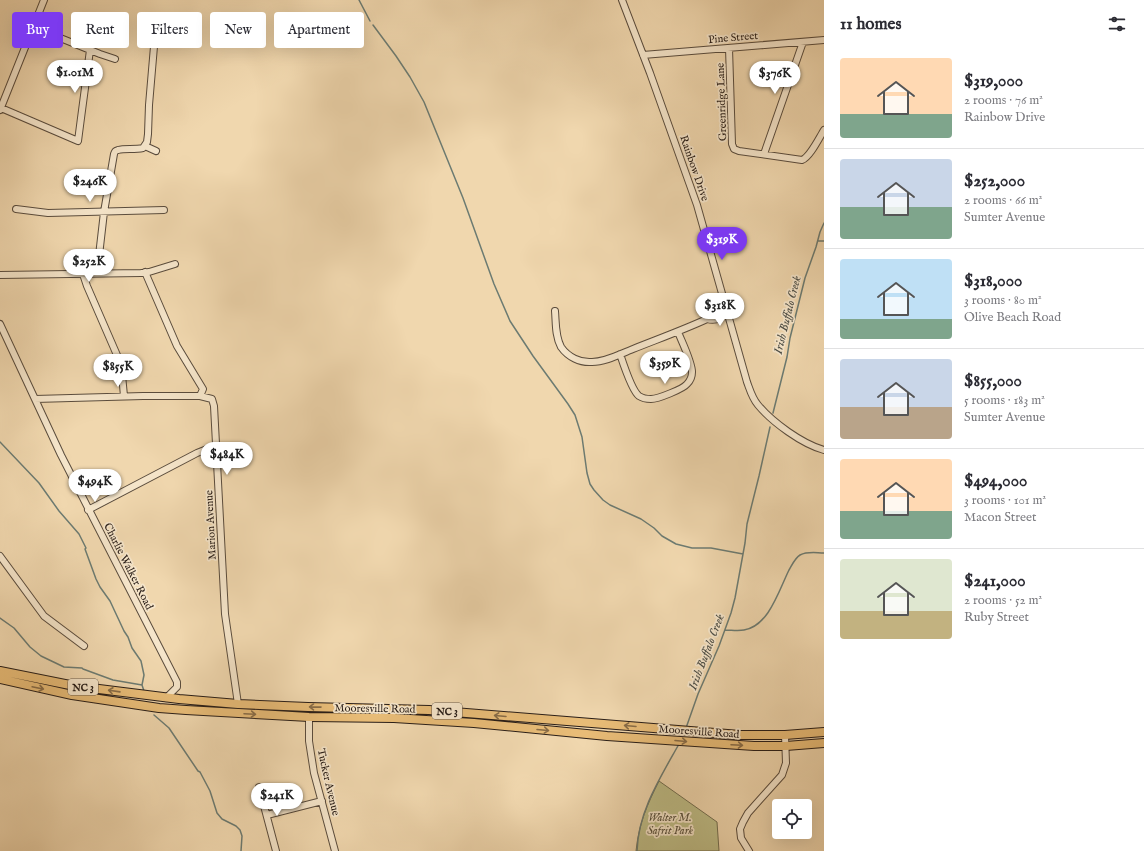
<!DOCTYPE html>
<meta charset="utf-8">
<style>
:root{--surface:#fff;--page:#f7f7f7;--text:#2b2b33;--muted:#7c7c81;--line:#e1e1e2;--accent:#7c3aed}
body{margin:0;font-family:"IM FELL English",serif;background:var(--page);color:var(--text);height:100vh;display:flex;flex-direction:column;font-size:15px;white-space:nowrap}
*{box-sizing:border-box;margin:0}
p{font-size:13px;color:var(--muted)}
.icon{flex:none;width:22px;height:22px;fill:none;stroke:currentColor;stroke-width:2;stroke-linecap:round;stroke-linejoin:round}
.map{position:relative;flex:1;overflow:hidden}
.details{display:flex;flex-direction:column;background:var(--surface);width:320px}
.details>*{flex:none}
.top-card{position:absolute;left:12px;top:12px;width:380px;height:36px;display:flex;gap:8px}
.controls{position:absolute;left:772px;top:799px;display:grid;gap:8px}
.controls a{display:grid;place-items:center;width:40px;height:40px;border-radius:4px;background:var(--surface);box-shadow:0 4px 16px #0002;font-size:20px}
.price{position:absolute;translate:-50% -34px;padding:0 9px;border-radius:14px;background:#fff;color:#222;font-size:13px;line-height:26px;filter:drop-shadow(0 1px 2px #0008)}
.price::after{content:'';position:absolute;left:50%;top:24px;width:12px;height:9px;margin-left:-6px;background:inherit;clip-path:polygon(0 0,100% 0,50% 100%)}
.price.on{background:var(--accent);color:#fff}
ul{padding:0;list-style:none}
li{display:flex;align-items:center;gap:12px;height:100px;padding:0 16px}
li+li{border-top:1px solid var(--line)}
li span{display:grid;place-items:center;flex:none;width:112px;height:80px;border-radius:4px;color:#555}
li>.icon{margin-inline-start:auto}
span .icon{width:48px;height:48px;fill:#fffc;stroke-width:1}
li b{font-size:17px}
h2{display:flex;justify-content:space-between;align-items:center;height:48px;padding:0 16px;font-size:17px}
.tag{padding:0 14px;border-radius:4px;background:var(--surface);box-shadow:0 4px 16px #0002;font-size:14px;line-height:36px}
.tag.on{background:var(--accent);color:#fff}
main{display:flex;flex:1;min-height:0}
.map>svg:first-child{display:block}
.green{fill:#bebd87;stroke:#736d4f}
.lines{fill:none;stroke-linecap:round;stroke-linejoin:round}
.stream{stroke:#6c7b72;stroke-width:1.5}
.minor-casing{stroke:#5a4c3d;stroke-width:8}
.major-casing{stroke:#281d17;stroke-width:10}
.minor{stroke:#f5e5ca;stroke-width:6}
.major{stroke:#e8bc77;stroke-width:8}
.oneway{stroke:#886c47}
.labels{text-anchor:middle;stroke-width:3.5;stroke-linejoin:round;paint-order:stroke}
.shield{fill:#f5e5ca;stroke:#66594d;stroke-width:1}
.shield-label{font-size:10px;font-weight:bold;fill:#281d17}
.street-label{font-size:11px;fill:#281d17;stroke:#f5e5ca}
.park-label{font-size:11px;font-style:italic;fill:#554d39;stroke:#f5e5ca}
.water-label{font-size:12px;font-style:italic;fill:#4a4c45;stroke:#f5e5ca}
</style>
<main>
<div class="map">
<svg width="824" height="851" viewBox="0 0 824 851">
<rect width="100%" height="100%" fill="#f0d7ae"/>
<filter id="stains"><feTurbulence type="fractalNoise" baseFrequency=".005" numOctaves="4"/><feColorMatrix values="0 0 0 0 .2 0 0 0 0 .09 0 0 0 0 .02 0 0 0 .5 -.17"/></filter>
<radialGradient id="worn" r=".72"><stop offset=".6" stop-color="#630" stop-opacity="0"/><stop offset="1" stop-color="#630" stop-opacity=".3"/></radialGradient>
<path class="green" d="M 659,781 L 717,822 L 719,851 L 636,851 C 639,823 647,805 659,781 Z"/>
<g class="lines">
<path class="stream" d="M 359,0 L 370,21
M 373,25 L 396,56 L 410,77 L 424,102 L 463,198 L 494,284 L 510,321 L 533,356 L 568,404 L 575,415 L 582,437 L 587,473 L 590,484 L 594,490 L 603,500 L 610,505 L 641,519 L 654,528 L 662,536 L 676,544 L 692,548 L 711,548 L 743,554
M 818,241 L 824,241
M 773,413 L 787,357 L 790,338 L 805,278 L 816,247 L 820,232 L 824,223
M 0,442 L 39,483 L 59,511 L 79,534 L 86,548 L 85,549 L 96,579 L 100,587 L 110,601 L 124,631 L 128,637 L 132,648 L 141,661 L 144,675 L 142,685 L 144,691
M 0,618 L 14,628 L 30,647 L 41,656 L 64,667 L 82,668 L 83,669 L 113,680 L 142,685
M 725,630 C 731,630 738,631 744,630 C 769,626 779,590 789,570 C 792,565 795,558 800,555 C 808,551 816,553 824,553
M 154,715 L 169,728 L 198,771 L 200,772 L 210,791 L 217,813 L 222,819 L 236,826 L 240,830 L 242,836 L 241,851
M 686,728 L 698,694 L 719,646 L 731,613 L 735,598 L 745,543 L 747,524 L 759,476 L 770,427
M 637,851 C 638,812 660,778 679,744"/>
<defs>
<path id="minor" d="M 622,0 L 650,73 L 697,205 L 747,382 C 750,390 752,398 758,405 C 772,422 802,444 824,450
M 33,27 L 100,54 L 115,59
M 729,48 L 732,144 L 734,149 L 739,151 L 802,160 C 810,157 819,138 824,130
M 643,55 L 824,40
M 1,108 L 78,141 L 81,118 L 90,50
M 0,110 L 44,0
M 145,146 L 156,151
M 764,154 L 803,42
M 16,209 L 48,213 L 164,210
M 145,272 L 177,346 L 203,389 L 200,396 L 212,399 L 214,406 L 225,614 L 238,704
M 97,273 L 104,212 L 114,154 C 115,151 115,151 118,150 C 125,148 134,150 143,148 L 147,142 L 148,134 L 149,105 L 156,23
M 83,274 L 87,286 L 120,362 L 122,375 L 124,396
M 0,275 L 141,273 L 149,272 L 175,264
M 555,311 C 556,322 555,336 561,347 C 568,357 580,363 592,362 C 606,362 620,354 633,349 C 658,339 683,330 707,319 C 714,310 719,315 727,312
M 707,319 C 714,321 720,319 724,313
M 0,324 L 61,455 L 177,682 L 177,687 L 166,698
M 620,354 C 623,363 632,391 639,396 C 642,398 647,399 651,399 C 658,399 683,389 687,384 C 690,381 692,376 692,372 C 692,362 682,342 678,332
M 35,399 L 143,396 L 200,396
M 88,510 L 197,453 L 207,449 L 216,447
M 0,556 L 44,616 L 84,646
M 309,717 L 309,741 L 314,773 L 335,851
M 259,787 L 276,851
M 267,815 L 322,801
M 749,851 L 741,838 L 740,829 L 743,822 L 748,813 L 782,775 L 786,763 L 785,735"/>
<path id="major" d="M 0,671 L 75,686 L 179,699 L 238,704 L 308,707 L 429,710 L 740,735 L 785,735 L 824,732
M 0,679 L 72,695 L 159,708 L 186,710 L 309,717 L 394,718 L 474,723 L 607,736 L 754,746 L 786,746 L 824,743"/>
</defs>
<use href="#minor" class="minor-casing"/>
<use href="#major" class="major-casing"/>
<use href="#minor" class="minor"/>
<use href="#major" class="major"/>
</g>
<defs><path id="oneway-shaft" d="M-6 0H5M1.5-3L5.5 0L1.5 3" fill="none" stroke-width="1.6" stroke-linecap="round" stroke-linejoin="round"/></defs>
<g class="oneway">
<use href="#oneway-shaft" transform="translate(38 688) rotate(12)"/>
<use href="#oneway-shaft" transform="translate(114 691) rotate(-172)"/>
<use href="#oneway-shaft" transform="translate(315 707) rotate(-179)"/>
<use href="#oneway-shaft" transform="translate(250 714) rotate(3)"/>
<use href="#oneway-shaft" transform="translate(500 716) rotate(-175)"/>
<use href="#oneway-shaft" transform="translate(630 726) rotate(-175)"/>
<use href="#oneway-shaft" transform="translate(543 730) rotate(5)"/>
<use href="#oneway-shaft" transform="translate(681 741) rotate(5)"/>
<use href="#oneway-shaft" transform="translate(737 745) rotate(3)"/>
</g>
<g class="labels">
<g class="shield">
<rect x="68" y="679" width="30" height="16" rx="3"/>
<rect x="432" y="703" width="30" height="16" rx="3"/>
</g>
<g class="shield-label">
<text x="83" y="691">NC 3</text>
<text x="447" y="715">NC 3</text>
</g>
<g class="street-label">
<text transform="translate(733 37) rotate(-5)" y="4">Pine Street</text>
<text transform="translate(721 102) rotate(-92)" y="4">Greenridge Lane</text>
<text transform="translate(695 168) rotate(71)" y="4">Rainbow Drive</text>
<text transform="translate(210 525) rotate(-93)" y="4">Marion Avenue</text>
<text transform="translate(129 566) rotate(63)" y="4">Charlie Walker Road</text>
<text transform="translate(375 708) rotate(1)" y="4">Mooresville Road</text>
<text transform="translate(699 731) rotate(4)" y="4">Mooresville Road</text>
<text transform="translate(329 782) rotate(77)" y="4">Tucker Avenue</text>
</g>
<g class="park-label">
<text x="670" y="821">Walter M.<tspan x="670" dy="13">Safrit Park</tspan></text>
</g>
<g class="water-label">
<text transform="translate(787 315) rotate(-76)" y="4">Irish Buffalo Creek</text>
<text transform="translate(706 652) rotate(-69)" y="4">Irish Buffalo Creek</text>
</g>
</g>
<rect width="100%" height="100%" filter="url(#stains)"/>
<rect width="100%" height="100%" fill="url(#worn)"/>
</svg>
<div class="controls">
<a><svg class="icon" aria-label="locate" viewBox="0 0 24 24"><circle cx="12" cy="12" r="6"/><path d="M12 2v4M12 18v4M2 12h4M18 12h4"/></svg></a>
</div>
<b class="price" style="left:75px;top:94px">$1.01M</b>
<b class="price" style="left:775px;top:95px">$376K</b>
<b class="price" style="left:90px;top:203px">$246K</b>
<b class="price on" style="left:722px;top:261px">$319K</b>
<b class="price" style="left:89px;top:283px">$252K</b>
<b class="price" style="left:720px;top:327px">$318K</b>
<b class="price" style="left:665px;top:385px">$359K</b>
<b class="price" style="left:118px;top:388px">$855K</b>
<b class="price" style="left:227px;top:476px">$484K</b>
<b class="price" style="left:95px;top:503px">$494K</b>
<b class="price" style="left:277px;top:817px">$241K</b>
<div class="top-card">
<a class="tag on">Buy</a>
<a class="tag">Rent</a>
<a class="tag">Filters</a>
<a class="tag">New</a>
<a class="tag">Apartment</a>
</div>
</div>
<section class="details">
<h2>11 homes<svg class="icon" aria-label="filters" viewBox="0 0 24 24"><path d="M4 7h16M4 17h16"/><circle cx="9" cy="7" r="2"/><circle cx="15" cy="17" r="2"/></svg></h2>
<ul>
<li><span style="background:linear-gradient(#ffd9b3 70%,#7fa58c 0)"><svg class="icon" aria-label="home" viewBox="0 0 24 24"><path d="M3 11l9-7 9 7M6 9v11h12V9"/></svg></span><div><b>$319,000</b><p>2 rooms · 76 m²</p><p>Rainbow Drive</p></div></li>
<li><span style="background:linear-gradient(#c9d6e8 60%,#7fa58c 0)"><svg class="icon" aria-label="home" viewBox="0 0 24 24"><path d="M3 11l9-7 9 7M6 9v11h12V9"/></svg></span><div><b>$252,000</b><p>2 rooms · 66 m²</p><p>Sumter Avenue</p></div></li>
<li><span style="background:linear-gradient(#bfe0f5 75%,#7fa58c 0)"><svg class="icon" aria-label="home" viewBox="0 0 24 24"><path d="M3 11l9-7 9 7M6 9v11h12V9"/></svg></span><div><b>$318,000</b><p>3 rooms · 80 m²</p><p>Olive Beach Road</p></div></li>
<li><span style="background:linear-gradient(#c9d6e8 60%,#b9a48a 0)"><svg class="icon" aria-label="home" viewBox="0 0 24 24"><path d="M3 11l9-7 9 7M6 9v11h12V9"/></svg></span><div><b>$855,000</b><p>5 rooms · 183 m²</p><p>Sumter Avenue</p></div></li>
<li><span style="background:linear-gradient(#ffd9b3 65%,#7fa58c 0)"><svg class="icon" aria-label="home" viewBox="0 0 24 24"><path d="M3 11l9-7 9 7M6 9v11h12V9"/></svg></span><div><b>$494,000</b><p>3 rooms · 101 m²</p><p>Macon Street</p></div></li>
<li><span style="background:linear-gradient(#dfe7d0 65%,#c2b280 0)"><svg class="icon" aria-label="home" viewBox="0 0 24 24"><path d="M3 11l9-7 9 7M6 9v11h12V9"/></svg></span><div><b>$241,000</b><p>2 rooms · 52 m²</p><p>Ruby Street</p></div></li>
</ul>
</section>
</main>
